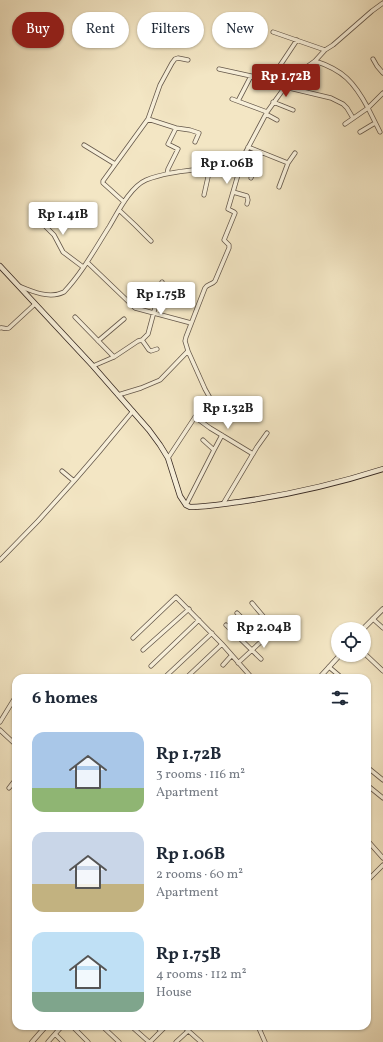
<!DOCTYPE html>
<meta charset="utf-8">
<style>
:root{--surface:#fff;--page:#f6f6f7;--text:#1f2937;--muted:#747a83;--accent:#8f2418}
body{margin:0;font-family:Vollkorn,serif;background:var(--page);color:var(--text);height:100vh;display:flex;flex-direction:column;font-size:15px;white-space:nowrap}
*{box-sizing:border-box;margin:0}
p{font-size:13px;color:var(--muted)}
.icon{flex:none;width:22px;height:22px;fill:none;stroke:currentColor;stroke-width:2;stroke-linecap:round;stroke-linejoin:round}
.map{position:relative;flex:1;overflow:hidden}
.panel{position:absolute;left:12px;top:674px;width:359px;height:356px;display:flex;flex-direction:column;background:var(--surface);border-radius:12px;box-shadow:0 1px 3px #0004}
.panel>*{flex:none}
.banner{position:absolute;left:12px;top:12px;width:359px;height:36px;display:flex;gap:8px}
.fabs{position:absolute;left:331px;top:622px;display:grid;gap:8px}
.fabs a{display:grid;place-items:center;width:40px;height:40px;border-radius:50%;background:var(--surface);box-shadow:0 1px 3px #0004;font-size:20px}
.price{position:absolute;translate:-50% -34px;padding:0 9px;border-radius:4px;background:#fff;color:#222;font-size:13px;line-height:26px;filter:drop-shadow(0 1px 2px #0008)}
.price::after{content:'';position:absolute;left:50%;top:24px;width:12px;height:9px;margin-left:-6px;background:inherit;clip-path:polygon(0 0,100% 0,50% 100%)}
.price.selected{background:var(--accent);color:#fff}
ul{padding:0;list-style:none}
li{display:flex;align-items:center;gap:12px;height:100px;padding:0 20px}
li span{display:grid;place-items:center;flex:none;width:112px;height:80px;border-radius:12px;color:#555}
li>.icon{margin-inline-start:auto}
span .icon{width:48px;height:48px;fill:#fffc;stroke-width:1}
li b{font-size:17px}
h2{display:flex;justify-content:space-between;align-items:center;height:48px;padding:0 20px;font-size:17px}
.tag{padding:0 14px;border-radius:18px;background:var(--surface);box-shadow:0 1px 3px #0004;font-size:14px;line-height:36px}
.tag.selected{background:var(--accent);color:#fff}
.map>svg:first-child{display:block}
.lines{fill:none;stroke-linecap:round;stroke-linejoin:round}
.minor-casing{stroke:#64574a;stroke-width:5}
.tertiary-casing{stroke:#64574a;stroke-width:5.5}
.secondary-casing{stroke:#352721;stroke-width:6}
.minor{stroke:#f7efd9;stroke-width:3.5}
.tertiary{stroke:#f7efd9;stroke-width:4}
.secondary{stroke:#f7efd9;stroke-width:4.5}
</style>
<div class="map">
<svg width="383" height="1042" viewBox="0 0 383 1042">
<rect width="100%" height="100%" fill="#f3e6c4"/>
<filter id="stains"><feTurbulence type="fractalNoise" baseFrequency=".005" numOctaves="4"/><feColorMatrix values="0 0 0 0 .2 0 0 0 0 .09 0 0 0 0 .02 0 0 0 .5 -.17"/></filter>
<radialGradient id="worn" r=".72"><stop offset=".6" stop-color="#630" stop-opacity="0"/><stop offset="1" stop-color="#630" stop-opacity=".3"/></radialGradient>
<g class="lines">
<defs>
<path id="minor" d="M 273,32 L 325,50
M 373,59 L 377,66 L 383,73
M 315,61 C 343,70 354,82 368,108 L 345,124
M 219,69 L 251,76 L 285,87 L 331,98 L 343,104 L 347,108 L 353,118
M 269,82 L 297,40
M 232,99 L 267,112
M 238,101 L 251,76
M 273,102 L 293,110
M 266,114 L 277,120
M 148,119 L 176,128 L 190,130 L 199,133 L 195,142
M 360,132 L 375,123
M 380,132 L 368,108 L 383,93
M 84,145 L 115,164
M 248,147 L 288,163
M 242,161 L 233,192 L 247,196 L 248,200 L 247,204
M 167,174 L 168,169 L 178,149 L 168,144 L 176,128
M 251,178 L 260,153
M 279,187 L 288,163 L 295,153
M 204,195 L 210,168
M 124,202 L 103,183 L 103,181 L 148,119 L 160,85 L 172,63 L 175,59 L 178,58 L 188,60
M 119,210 L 135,225 L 151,241
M 48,221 L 45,226 L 54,235 L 63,252 L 83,267
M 87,262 L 135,308 L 191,323
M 19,286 C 33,292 50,299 64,292 C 82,273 95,249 109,227 C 118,212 130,187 146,180 C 166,172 188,171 209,168 C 218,167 227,165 236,163 L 242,159 L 267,112 L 285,87 L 301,71 L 315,61 L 325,50 L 333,45 L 372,11 L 383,3
M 75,317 L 114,357
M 0,328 C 3,327 6,330 9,328 L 35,304
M 142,340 L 149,350 L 151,351 L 157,349
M 98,341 L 124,319
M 93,366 L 114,357 L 138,341 L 142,340 L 148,334 L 162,282
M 118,395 L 141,388 L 160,380 L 188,351
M 195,417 L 210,428 L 253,454
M 214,450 L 222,435
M 168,458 L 195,417 L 210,398 L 205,389 L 188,351 L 185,341 L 186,337 L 205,288 C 207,284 212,285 215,281 L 229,248 L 229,245 L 224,240 L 235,213 L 234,212 L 228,209 L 233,192
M 62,471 L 74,481 L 99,452 L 133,411
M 223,504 L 257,447 L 267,433
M 186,505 L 214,450 L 203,440
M 0,560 L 38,521 L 74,481
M 252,603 L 274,629
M 237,613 L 263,639
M 373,619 L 383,628
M 226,625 L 261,659
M 133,638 L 176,597 L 222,644 L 252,678
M 143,650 L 189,609
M 364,653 L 383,671
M 238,663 L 279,625
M 223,665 L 232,655
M 151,666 L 199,620
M 329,667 L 342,678
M 164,678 L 212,633
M 186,678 L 222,644
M 0,722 L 16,696
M 0,730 L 16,745
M 367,767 L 383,780
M 367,785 L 383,798
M 9,788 L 16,779
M 367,840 L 383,858
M 367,881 L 383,865
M 72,1026 L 88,1042
M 102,1026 L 119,1042
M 131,1026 L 149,1042
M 156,1026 L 161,1031
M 183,1026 L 201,1042
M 258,1026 L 265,1042
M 55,1034 L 63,1042
M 48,1042 L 62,1026
M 150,1042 L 166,1026
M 176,1042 L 188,1031"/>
<path id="tertiary" d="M 363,629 L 383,609
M 319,678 L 340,655
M 32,1042 L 46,1026"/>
<path id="secondary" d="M 0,266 L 93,366 L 149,430 L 160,445 L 168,458 L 180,496 L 186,505 L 190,507 C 206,507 223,504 239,502 C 288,495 336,484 383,469"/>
</defs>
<use href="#minor" class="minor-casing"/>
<use href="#tertiary" class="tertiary-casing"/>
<use href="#secondary" class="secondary-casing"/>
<use href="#minor" class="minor"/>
<use href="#tertiary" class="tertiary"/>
<use href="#secondary" class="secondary"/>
</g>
<rect width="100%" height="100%" filter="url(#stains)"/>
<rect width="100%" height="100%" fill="url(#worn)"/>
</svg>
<div class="fabs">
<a><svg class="icon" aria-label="locate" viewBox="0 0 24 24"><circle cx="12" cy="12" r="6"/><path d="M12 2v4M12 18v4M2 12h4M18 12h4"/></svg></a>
</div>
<b class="price selected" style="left:286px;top:98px">Rp 1.72B</b>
<b class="price" style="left:227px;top:185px">Rp 1.06B</b>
<b class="price" style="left:63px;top:236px">Rp 1.41B</b>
<b class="price" style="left:161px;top:316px">Rp 1.75B</b>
<b class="price" style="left:228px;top:430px">Rp 1.32B</b>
<b class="price" style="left:264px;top:649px">Rp 2.04B</b>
<div class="banner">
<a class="tag selected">Buy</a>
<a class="tag">Rent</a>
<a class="tag">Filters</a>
<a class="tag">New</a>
</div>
<section class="panel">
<h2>6 homes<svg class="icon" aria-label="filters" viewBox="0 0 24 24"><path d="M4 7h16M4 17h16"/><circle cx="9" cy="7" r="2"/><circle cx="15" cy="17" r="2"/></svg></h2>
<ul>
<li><span style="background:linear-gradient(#a9c7e8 70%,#8fb573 0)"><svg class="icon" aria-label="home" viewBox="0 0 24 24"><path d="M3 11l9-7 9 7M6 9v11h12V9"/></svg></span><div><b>Rp 1.72B</b><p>3 rooms · 116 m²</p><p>Apartment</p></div></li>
<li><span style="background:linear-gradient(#c9d6e8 65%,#c2b280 0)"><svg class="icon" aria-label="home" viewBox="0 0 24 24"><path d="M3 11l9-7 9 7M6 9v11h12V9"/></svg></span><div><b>Rp 1.06B</b><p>2 rooms · 60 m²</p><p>Apartment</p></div></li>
<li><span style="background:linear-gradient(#bfe0f5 75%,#7fa58c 0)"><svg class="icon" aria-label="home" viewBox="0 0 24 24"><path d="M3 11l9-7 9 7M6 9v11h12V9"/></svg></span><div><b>Rp 1.75B</b><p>4 rooms · 112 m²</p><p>House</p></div></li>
</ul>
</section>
</div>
